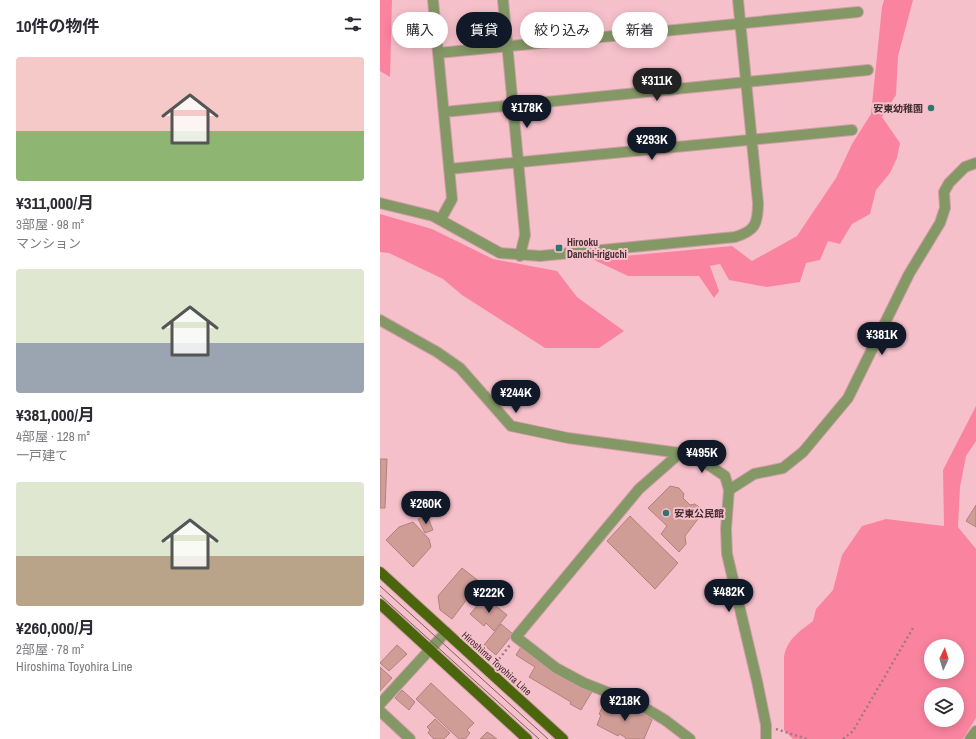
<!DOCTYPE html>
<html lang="ja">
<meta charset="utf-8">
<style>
:root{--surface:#fff;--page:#f2f2f3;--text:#2b2b33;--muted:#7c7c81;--accent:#111827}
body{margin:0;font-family:"Archivo Narrow","Noto Sans JP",sans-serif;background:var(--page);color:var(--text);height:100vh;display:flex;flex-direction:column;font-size:15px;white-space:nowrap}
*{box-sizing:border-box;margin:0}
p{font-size:13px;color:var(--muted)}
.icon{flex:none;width:22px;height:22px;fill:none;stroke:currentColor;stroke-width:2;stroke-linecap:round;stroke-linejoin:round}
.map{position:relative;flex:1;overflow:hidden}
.sheet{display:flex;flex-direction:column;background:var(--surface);width:380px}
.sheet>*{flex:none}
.hud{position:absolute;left:12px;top:12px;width:380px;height:36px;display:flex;gap:8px}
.needle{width:26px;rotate:4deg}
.controls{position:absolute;left:544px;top:639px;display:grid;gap:8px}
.controls a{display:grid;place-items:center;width:40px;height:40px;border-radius:50%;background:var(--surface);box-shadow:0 2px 10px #0003;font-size:20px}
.price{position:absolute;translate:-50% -34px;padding:0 9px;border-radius:14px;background:var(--accent);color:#fff;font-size:13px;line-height:26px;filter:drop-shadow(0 1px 2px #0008)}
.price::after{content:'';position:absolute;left:50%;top:24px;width:12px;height:9px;margin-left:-6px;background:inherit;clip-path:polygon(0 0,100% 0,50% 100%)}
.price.selected{background:#222;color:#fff}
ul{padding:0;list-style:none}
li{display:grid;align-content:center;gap:8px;height:212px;padding:0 16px}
li span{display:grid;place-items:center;height:124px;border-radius:4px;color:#555}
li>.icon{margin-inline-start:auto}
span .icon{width:72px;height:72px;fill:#fffc;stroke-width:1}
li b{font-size:17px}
h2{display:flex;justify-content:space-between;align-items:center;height:48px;padding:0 16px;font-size:17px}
.pill{padding:0 14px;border-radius:18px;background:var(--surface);box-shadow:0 2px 10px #0003;font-size:14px;line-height:36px}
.pill.selected{background:var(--accent);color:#fff}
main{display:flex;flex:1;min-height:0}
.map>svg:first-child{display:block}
.green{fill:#fa84a0;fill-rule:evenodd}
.building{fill:#cf9c96;stroke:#b3817c}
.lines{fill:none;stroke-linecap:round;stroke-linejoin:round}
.minor-casing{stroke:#ce9fa8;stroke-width:12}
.primary-casing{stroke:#ce9fa8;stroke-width:12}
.path{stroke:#a07981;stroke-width:2.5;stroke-dasharray:2 3;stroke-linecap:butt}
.minor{stroke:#849865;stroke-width:10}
.primary{stroke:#4a650b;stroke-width:10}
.tram{stroke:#7e5e64;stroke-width:1}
.poi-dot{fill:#2e766f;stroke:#f6c0ca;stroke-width:1.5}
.labels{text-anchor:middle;stroke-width:4;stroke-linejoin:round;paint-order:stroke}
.poi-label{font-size:10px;font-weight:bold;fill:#412c30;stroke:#f6c0ca;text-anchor:start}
.street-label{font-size:10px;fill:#412c30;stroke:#f6c0ca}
</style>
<main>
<section class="sheet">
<h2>10件の物件<svg class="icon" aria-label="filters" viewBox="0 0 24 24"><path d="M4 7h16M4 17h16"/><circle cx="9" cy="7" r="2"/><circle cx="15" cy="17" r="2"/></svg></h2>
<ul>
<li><span style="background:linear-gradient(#f6c9c9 60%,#8fb573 0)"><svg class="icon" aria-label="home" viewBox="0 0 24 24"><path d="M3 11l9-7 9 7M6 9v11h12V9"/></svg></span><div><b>¥311,000/月</b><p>3部屋 · 98 m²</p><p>マンション</p></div></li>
<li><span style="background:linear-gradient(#dfe7d0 60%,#9aa5b1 0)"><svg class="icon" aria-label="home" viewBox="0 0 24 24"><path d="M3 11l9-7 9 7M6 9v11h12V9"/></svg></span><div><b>¥381,000/月</b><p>4部屋 · 128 m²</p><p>一戸建て</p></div></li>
<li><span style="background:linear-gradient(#dfe7d0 60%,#b9a48a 0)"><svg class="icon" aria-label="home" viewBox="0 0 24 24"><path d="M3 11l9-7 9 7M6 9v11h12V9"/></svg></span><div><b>¥260,000/月</b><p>2部屋 · 78 m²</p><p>Hiroshima Toyohira Line</p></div></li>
</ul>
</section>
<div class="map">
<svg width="596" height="739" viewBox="0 0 596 739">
<rect width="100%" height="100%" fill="#f6c0ca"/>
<path class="green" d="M 0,0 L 12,0 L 10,77 L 0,71 Z
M 504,0 L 533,0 L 518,56 L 516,95 L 502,117 L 520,143 L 517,158 L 510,173 L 496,190 L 490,214 L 472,224 L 460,244 L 448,241 L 440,260 L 426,263 L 420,282 L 387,287 L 349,280 L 340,264 L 330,266 L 339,291 L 334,298 L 319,276 L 248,276 L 212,259 L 352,246 L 372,261 L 417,236 L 456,178 L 472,144 L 491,114 L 502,7 Z
M 0,214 L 52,229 L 113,259 L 177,271 L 197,297 L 244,331 L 219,348 L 165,348 L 82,295 L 63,279 L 9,253 L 0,252 Z
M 596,406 L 596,441 L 586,456 L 580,487 L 578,527 L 596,549 L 596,718 L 583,739 L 413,739 L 404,730 L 404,657 C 407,639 419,632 433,621 L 436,609 L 453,590 L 462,555 L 482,526 L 506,519 L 564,526 L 563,470 ZM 551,646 L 577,646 L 577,672 L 551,672 ZM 551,694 L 577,694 L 577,720 L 551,720 Z"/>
<path class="building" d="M 0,459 L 7,459 L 5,508 L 0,508 Z
M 290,486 L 299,488 L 304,494 L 303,498 L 310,505 L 315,504 L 320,508 L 321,515 L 305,536 L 306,544 L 299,552 L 281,534 L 287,526 L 268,508 Z
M 596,505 L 596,527 L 586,521 Z
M 44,516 L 45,519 L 48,518 L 53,530 L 45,533 L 38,519 Z
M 250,516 L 298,563 L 275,589 L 227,541 Z
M 33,522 L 49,539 L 51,547 L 33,567 L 6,540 L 19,527 Z
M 82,568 L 100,582 L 72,619 L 60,610 L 58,596 Z
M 105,597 L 127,615 L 114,631 L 106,623 L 104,626 L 90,614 Z
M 121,624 L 133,634 L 116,655 L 104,645 Z
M 17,645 L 27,654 L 9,671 L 0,663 Z
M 141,647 L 213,690 L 201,710 L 190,704 L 191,702 L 149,677 L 155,667 L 136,655 Z
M 0,667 L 12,678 L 0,691 Z
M 51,683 L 94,723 L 87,730 L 90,733 L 85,739 L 79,739 L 36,699 Z
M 22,690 L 35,702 L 29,710 L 15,698 Z
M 228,702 L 253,713 L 255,707 L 271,714 L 269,718 L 272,720 L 264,739 L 246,739 L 245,737 L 239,734 L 238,736 L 217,725 L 221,715 L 219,714 L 223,706 L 225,707 Z
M 55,719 L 70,733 L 64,739 L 54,739 L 48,733 L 50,730 L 47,727 Z
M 107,732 L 112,735 L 117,739 L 100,739 Z"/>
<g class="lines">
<defs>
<path id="minor" d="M 53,0 L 72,199 L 61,219
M 123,0 L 145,235 L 140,256
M 58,53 L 478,12
M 64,112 L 488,70
M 69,169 L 472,130
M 0,203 L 53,216 L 120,253 L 160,256 L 355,237 C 375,231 378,224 378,203 L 358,0
M 0,320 L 57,352 L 80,368 L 131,426 L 188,438 L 300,453 L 318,458 L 345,476 L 349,490 L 346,529 L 347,554 L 377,681 L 386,725 L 386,739
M 300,453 L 259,489 L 136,637 L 176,668 L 204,683 L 260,705 L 285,720 L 310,739
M 349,490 L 374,474 L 403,468 L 423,452 L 468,398 L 529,274 L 560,223 L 565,208 L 564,192 L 569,183 L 585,167 L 596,163
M 0,704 L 66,632
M 0,711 L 30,739
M 590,739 L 596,731"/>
<path id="primary" d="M 0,572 L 183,739
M 0,604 L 147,739"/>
</defs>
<use href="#minor" class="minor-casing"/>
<use href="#primary" class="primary-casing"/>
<path class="path" d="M 116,663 L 130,645
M 396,729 L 427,739
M 463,739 L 473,731 L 533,628"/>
<use href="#minor" class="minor"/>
<use href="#primary" class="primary"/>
<path class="tram" d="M 0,586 L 168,739
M 0,595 L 159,739"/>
</g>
<g class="poi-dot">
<circle cx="551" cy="108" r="4"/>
<rect x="175" y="244" width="8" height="8" rx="2"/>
<circle cx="286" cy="513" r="4"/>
</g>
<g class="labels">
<g class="poi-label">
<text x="543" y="112" text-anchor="end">安東幼稚園</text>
<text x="187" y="246">Hirooku<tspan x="187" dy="12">Danchi-iriguchi</tspan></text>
<text x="294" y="517">安東公民館</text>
</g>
<g class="street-label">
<text transform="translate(117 663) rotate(42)" y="4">Hiroshima Toyohira Line</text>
</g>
</g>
</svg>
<div class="controls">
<a><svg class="needle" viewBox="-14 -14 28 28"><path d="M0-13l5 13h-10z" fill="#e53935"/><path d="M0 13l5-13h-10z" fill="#7c7c81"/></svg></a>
<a><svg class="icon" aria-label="layers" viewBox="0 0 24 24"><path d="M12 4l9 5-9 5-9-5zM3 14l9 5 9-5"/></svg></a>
</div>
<b class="price selected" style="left:277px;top:102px">¥311K</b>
<b class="price" style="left:147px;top:129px">¥178K</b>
<b class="price" style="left:272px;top:161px">¥293K</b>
<b class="price" style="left:502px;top:356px">¥381K</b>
<b class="price" style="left:136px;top:414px">¥244K</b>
<b class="price" style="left:322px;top:474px">¥495K</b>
<b class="price" style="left:46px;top:525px">¥260K</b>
<b class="price" style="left:349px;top:613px">¥482K</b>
<b class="price" style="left:109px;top:614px">¥222K</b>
<b class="price" style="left:245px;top:722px">¥218K</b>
<div class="hud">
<a class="pill">購入</a>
<a class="pill selected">賃貸</a>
<a class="pill">絞り込み</a>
<a class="pill">新着</a>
</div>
</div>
</main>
